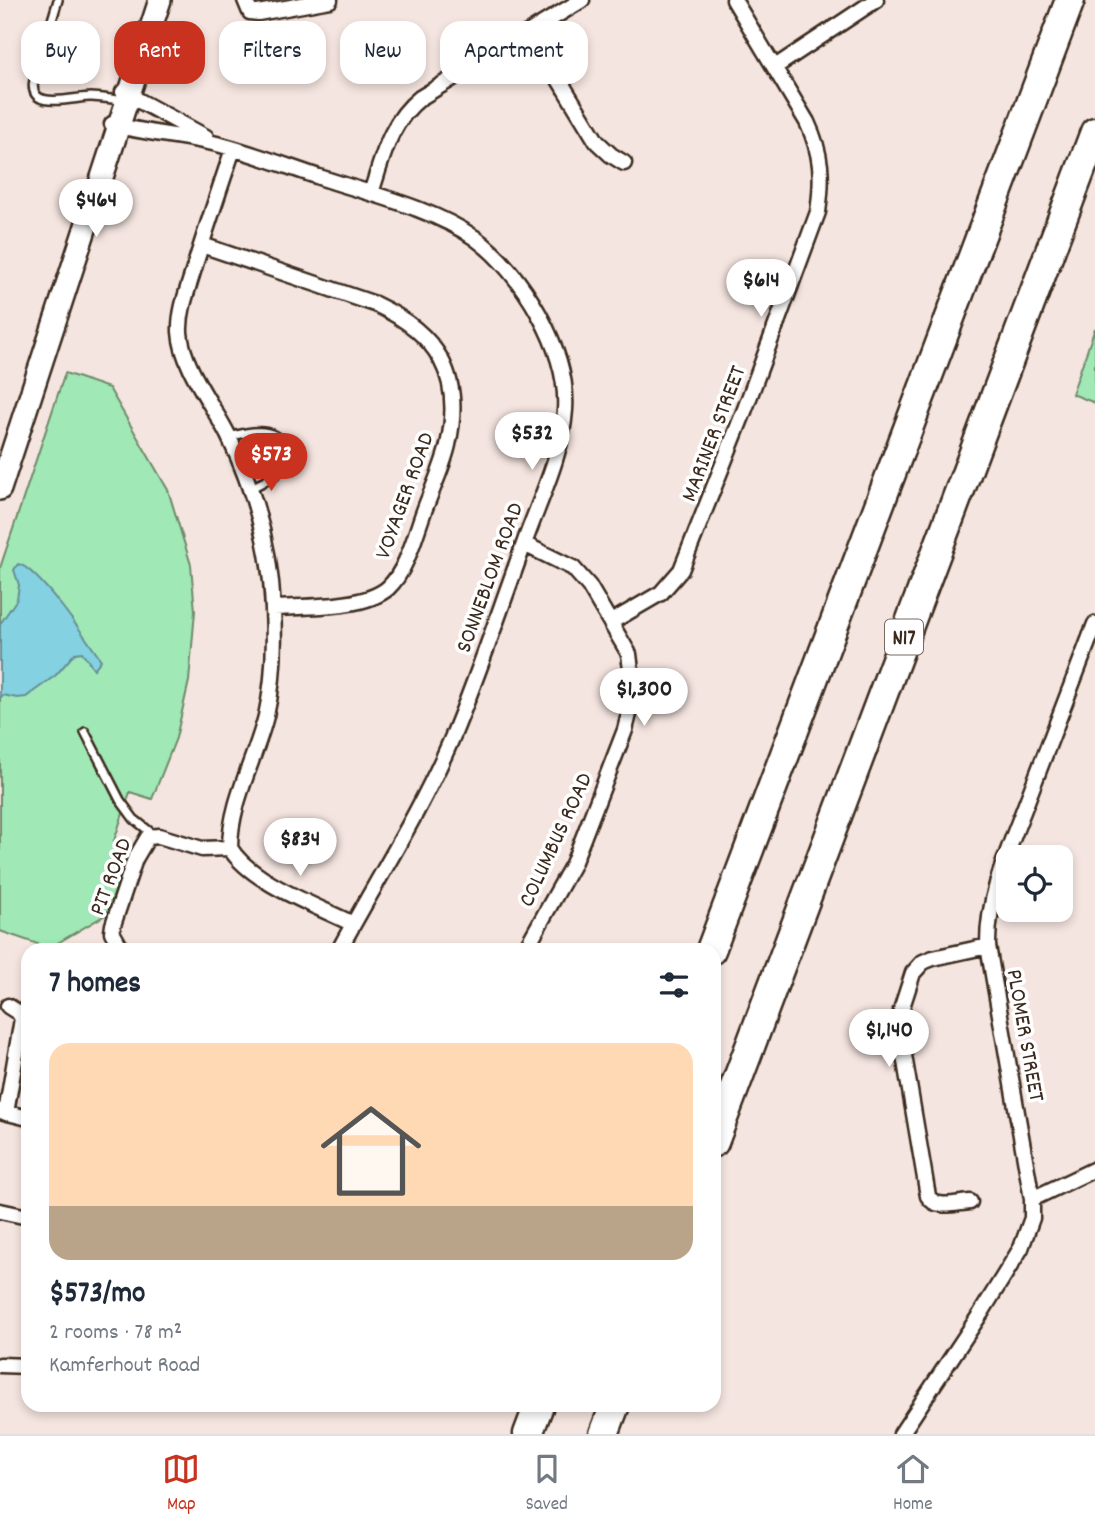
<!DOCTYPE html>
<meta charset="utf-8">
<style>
:root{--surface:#fff;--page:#f2f2f3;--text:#1f2937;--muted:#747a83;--line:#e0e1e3;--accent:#c8321e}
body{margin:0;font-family:Dekko,sans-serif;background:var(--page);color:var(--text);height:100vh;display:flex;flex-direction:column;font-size:26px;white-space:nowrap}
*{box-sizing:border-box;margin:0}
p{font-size:23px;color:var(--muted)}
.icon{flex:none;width:38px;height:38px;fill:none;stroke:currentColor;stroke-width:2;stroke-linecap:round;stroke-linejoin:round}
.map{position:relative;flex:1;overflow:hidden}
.details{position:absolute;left:21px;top:943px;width:700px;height:469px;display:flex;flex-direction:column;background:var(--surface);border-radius:21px;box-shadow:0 4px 10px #0003}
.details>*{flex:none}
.guide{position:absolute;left:21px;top:21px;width:700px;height:63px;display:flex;gap:14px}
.buttons{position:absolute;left:996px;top:845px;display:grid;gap:14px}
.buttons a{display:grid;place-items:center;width:77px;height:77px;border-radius:14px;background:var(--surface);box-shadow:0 4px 10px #0003;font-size:35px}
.price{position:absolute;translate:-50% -60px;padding:0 16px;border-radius:24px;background:#fff;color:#222;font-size:23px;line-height:46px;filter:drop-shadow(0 2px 4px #0008)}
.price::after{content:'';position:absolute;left:50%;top:42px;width:21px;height:16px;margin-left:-10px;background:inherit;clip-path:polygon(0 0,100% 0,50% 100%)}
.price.current{background:var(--accent);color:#fff}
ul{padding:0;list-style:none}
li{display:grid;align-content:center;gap:14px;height:371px;padding:0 28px}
li span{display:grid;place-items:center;height:217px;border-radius:21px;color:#555}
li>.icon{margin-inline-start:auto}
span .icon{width:126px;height:126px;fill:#fffc;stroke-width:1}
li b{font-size:30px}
h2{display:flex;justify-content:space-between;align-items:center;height:84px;padding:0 28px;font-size:30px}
.chip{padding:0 24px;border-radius:21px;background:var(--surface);box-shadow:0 4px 10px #0003;font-size:24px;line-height:63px}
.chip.current{background:var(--accent);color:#fff}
.dock{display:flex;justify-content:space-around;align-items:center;height:98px;border-top:2px solid var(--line);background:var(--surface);font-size:19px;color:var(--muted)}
.dock a{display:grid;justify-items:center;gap:4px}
.dock .current{color:var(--accent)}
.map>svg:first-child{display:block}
.green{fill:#a0e8b5;stroke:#6e896a;stroke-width:2}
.water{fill:#83d1e1;stroke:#668e93;stroke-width:2}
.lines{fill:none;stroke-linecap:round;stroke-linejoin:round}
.lane-casing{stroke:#3b2a1e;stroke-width:12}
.street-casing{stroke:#3b2a1e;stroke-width:19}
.secondary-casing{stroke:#3b2a1e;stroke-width:26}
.highway-casing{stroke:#3b2a1e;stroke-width:33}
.lane{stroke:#fff;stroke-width:7}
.street{stroke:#fff;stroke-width:14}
.secondary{stroke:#fff;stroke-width:21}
.highway{stroke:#fff;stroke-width:28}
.labels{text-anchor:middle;stroke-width:7;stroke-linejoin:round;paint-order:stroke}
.shield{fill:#fff;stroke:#766a62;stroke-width:2}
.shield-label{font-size:21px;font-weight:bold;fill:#3b2a1e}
.street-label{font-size:23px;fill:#3b2a1e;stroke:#fff}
</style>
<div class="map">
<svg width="1095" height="1434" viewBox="0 0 1095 1434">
<rect width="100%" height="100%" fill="#f5e5e0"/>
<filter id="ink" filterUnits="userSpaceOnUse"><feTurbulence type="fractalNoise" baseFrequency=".0143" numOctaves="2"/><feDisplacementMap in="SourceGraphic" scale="14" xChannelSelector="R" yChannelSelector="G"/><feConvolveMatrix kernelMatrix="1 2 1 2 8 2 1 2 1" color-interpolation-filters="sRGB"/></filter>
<g filter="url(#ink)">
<path class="green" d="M 1095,328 L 1095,403 L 1072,394 Z
M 65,373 L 109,388 L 168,490 L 191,565 L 195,611 L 189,681 L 176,738 L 152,799 L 130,792 L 114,841 L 131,846 L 107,914 L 49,948 L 0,931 L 0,568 Z"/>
<path class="water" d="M 18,564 C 36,566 89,642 101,660 L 94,669 L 82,652 L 75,653 L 56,675 L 26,697 L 17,698 L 3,695 L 0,698 L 0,624 L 17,599 L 19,585 L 14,570 Z"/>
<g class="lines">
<defs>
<path id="lane" d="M 58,0 L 34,80 C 27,112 73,97 91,97 C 100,97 109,99 119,100
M 230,437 C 240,434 252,431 263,432 C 288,434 293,459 275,475 C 268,480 259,484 251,488
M 85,732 L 120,800 L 134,819 L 154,835"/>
<path id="street" d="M 245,0 L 250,12 L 258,13 L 330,0
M 530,32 L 597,142 L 611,155 L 624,163
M 775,67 L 876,0
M 123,92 L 206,137
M 112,124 C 147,134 186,136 221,145 C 255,154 289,167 322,178 C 371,194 434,209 475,238 C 522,272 569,351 565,410 C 562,456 539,501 524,544 C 500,609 479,674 452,738 C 421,811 377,880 339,950
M 233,149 C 220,188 207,226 195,265 C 189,287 179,309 180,332 C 182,367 214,406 229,437 C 255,492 271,549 273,610 C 275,645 274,681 266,716 C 255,760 230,802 230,848 C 250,882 317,906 353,924
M 371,193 C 383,157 389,123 420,98 L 582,0
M 202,245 L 375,304 C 437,333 464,375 448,445 C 443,467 432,489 424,511 C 415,535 407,570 388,588 C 364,609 305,606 273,608
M 524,544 L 573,568 L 589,586 L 629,654 L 634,694 L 625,730 L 573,864 L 525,950
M 611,622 L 661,593 L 681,570 L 745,409 L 818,212 C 823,177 822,154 807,122 L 734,0
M 122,950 L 112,932 L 113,925 L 135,859 L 148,837 L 159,836 L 202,849 L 230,848
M 0,1111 L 28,1118
M 6,1113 L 22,1019 L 19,1013 L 8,1006
M 1032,1199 L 1095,1169
M 970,1202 C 956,1203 936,1210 928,1196 L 900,1032 L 901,1010 L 913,973 L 923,962 L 933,958 L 988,946
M 0,1211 L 28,1217
M 0,1365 L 28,1366
M 901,1434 L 981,1313 L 1021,1248 L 1032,1218 L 1032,1199 L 988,946 C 987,894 1011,844 1029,796 C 1051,739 1073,682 1095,624"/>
<path id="secondary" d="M 0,489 L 160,0"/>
<path id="highway" d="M 711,950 L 1070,0
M 714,1142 L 1095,132
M 528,1434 L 539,1405
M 604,1434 L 615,1405"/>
</defs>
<use href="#lane" class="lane-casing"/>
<use href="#street" class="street-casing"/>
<use href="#secondary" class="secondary-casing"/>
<use href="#highway" class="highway-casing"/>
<use href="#lane" class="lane"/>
<use href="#street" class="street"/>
<use href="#secondary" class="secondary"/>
<use href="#highway" class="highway"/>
</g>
</g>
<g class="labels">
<rect class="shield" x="885" y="619.5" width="38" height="35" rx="5"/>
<g class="shield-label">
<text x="904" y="644">N17</text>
</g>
<g class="street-label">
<text transform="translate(712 433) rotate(-69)" y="8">MARINER STREET</text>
<text transform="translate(403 495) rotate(-70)" y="8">VOYAGER ROAD</text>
<text transform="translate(488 577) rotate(-70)" y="8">SONNEBLOM ROAD</text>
<text transform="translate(554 839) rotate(-65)" y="8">COLUMBUS ROAD</text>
<text transform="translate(109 876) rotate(-69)" y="8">PIT ROAD</text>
<text transform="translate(1027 1035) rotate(80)" y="8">PLOMER STREET</text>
</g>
</g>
</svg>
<div class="buttons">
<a><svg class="icon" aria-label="locate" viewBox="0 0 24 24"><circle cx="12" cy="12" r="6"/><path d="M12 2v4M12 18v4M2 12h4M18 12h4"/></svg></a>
</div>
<b class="price" style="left:96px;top:239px">$464</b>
<b class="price" style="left:761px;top:319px">$614</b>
<b class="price" style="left:532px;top:472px">$532</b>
<b class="price current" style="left:271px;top:493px">$573</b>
<b class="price" style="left:644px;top:728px">$1,300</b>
<b class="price" style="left:300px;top:878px">$834</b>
<b class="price" style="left:889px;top:1069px">$1,140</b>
<div class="guide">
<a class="chip">Buy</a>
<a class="chip current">Rent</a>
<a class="chip">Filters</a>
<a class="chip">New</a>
<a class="chip">Apartment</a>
</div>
<section class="details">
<h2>7 homes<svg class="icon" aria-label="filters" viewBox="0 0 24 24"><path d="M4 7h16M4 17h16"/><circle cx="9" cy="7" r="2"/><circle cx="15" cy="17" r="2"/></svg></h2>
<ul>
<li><span style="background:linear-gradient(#ffd9b3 75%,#b9a48a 0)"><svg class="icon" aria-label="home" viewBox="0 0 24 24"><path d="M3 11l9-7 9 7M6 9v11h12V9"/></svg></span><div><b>$573/mo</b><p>2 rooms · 78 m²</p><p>Kamferhout Road</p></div></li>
</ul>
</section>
</div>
<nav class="dock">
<a class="current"><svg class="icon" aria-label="map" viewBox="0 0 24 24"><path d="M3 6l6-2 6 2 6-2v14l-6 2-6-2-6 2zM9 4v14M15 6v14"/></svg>Map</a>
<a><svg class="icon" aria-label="saved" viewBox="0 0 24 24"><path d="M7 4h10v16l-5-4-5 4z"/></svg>Saved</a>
<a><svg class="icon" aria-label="home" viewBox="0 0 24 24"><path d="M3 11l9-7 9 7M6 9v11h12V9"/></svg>Home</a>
</nav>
